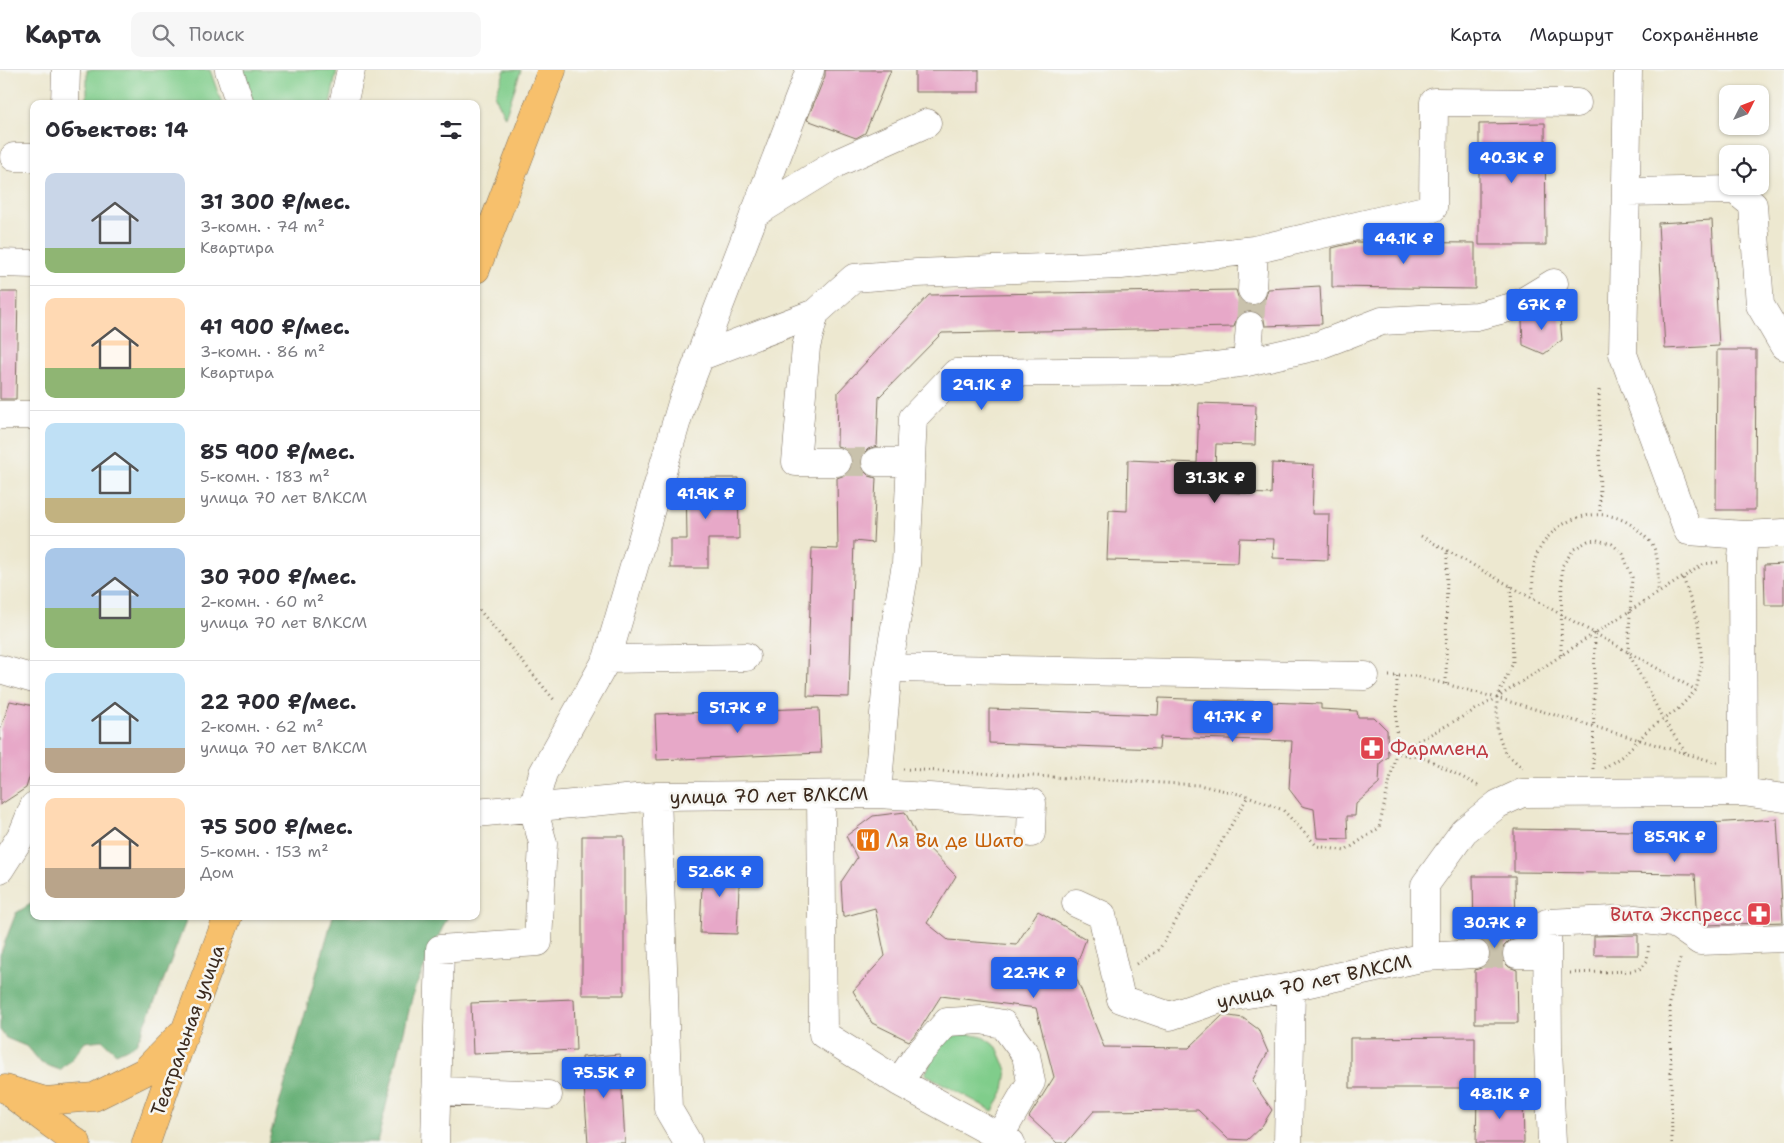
<!DOCTYPE html>
<html lang="ru">
<meta charset="utf-8">
<style>
:root{--surface:#fff;--page:#f7f7f7;--text:#2b2b33;--muted:#7c7c81;--line:#e1e1e2;--accent:#2563eb}
body{margin:0;font-family:"Shantell Sans",sans-serif;background:var(--page);color:var(--text);height:100vh;display:flex;flex-direction:column;font-size:19px;white-space:nowrap}
*{box-sizing:border-box;margin:0}
p{font-size:16px;color:var(--muted)}
.icon{flex:none;width:28px;height:28px;fill:none;stroke:currentColor;stroke-width:2;stroke-linecap:round;stroke-linejoin:round}
.map{position:relative;flex:1;overflow:hidden}
.panel{position:absolute;left:30px;top:30px;width:450px;height:820px;display:flex;flex-direction:column;background:var(--surface);border-radius:10px;box-shadow:0 1px 4px #0004}
.panel>*{flex:none}
.needle{width:32px;rotate:48deg}
.fabs{position:absolute;left:1719px;top:15px;display:grid;gap:10px}
.fabs a{display:grid;place-items:center;width:50px;height:50px;border-radius:10px;background:var(--surface);box-shadow:0 1px 4px #0004;font-size:25px}
.price{position:absolute;translate:-50% -42px;padding:0 11px;border-radius:5px;background:var(--accent);color:#fff;font-size:16px;line-height:32px;filter:drop-shadow(0 1px 2px #0008)}
.price::after{content:'';position:absolute;left:50%;top:30px;width:15px;height:11px;margin-left:-8px;background:inherit;clip-path:polygon(0 0,100% 0,50% 100%)}
.price.current{background:#222;color:#fff}
ul{padding:0;list-style:none}
li{display:flex;align-items:center;gap:15px;height:125px;padding:0 15px}
li+li{border-top:1px solid var(--line)}
li span{display:grid;place-items:center;flex:none;width:140px;height:100px;border-radius:10px;color:#555}
li>.icon{margin-inline-start:auto}
span .icon{width:60px;height:60px;fill:#fffc;stroke-width:1}
li b{font-size:21px}
h2{display:flex;justify-content:space-between;align-items:center;height:60px;padding:0 15px;font-size:21px}
header{display:flex;align-items:center;gap:30px;box-sizing:border-box;height:70px;padding:0 25px;background:var(--surface);border-bottom:1px solid var(--line)}
header strong{font-size:24px}
nav{display:flex;gap:28px;margin-inline-start:auto;font-size:18px}
.search{width:350px;height:45px;background:var(--page);display:flex;align-items:center;gap:12px;box-sizing:border-box;padding:0 18px;border-radius:10px;color:var(--muted);font-size:19px}
.map>svg:first-child{display:block}
.green{fill:#80cd8b;stroke:#5e7c54}
.forest{fill:#68b077;stroke:#526d4a}
.building{fill:#e7a8c8}
.lines{fill:none;stroke-linecap:round;stroke-linejoin:round}
.minor-tunnel{stroke:#c9c2ac;stroke-width:28;stroke-dasharray:28 14;stroke-linecap:butt}
.minor-casing{stroke:#796c5c;stroke-width:29}
.major-casing{stroke:#796c5c;stroke-width:29}
.path{stroke:#796c5c;stroke-width:3;stroke-dasharray:1 4;stroke-linecap:butt}
.minor{stroke:#fff;stroke-width:28}
.major{stroke:#f7c06c;stroke-width:28}
.labels{text-anchor:middle;stroke-width:5;stroke-linejoin:round;paint-order:stroke}
.health-label{font-size:19px;fill:#be3a42;stroke:#f6f6f2;text-anchor:start}
.street-label{font-size:19px;fill:#3b2a1e;stroke:#f6f6f2}
.food-label{font-size:19px;fill:#c56008;stroke:#f6f6f2;text-anchor:start}
</style>
<header>
<strong>Карта</strong>
<div class="search"><svg class="icon" aria-label="search" viewBox="0 0 24 24"><circle cx="10" cy="10" r="6"/><path d="M15 15l6 6"/></svg>Поиск</div>
<nav><a>Карта</a><a>Маршрут</a><a>Сохранённые</a></nav>
</header>
<div class="map">
<svg width="1784" height="1073" viewBox="0 0 1784 1073">
<rect width="100%" height="100%" fill="#f6f6f2"/>
<filter id="ink" filterUnits="userSpaceOnUse"><feTurbulence type="fractalNoise" baseFrequency=".02" numOctaves="2"/><feDisplacementMap in="SourceGraphic" scale="10" xChannelSelector="R" yChannelSelector="G"/><feConvolveMatrix kernelMatrix="1 2 1 2 8 2 1 2 1" color-interpolation-filters="sRGB"/></filter>
<filter id="wash" filterUnits="userSpaceOnUse"><feTurbulence type="fractalNoise" baseFrequency=".0096" numOctaves="4" result="noise"/><feDisplacementMap in="SourceGraphic" scale="20" xChannelSelector="R" yChannelSelector="G"/><feGaussianBlur stdDeviation="1.12" result="paint"/><feColorMatrix in="noise" values="0 0 0 0 0 0 0 0 0 0 0 0 0 0 0 0 0 1.4 0 .05"/><feComposite in="paint" operator="in"/></filter>
<g filter="url(#wash)">
<rect width="100%" height="100%" fill="#ede8d0"/>
<path class="green" d="M 87,0 L 210,0 L 222,34 L 87,34 Z
M 241,0 L 337,0 L 330,34 L 254,34 Z
M 505,0 L 521,0 L 505,47 L 495,26 Z
M 968,964 L 983,967 L 997,977 L 1007,1000 L 1004,1020 L 993,1041 L 925,1004 L 937,980 L 951,967 Z"/>
<path class="forest" d="M 34,832 L 34,846 L 188,846 L 157,927 L 136,974 L 116,983 L 102,970 L 85,972 L 72,989 L 60,1000 L 41,993 L 28,977 L 6,968 L 0,960 L 0,885 L 16,843 Z
M 333,846 L 448,846 L 414,920 L 377,1073 L 268,1073 Z"/>
<g id="blocks">
<path class="building" d="M 825,0 L 891,0 L 865,63 L 856,68 L 807,50 L 825,6 Z
M 915,0 L 979,0 L 979,22 L 915,22 Z
M 1545,53 L 1546,175 L 1479,175 L 1479,54 Z
M 1712,150 L 1719,276 L 1665,279 L 1658,153 Z
M 1356,172 L 1475,173 L 1475,219 L 1332,217 L 1332,178 Z
M 1320,216 L 1322,254 L 1265,256 L 1264,249 L 1259,243 L 1251,240 L 1244,242 L 1237,247 L 1234,257 L 942,263 L 879,327 L 877,376 L 868,379 L 862,385 L 860,392 L 863,400 L 869,406 L 876,408 L 873,473 L 854,471 L 849,627 L 807,626 L 812,478 L 838,479 L 837,408 L 845,405 L 851,399 L 853,392 L 850,384 L 844,378 L 837,376 L 838,322 L 929,225 L 1236,220 L 1238,227 L 1243,233 L 1252,236 L 1259,234 L 1265,229 L 1268,219 Z
M 0,222 L 18,222 L 16,329 L 0,329 Z
M 1541,239 L 1560,248 L 1562,270 L 1544,284 L 1523,275 L 1522,250 Z
M 1717,280 L 1756,280 L 1755,440 L 1716,440 Z
M 1199,333 L 1256,335 L 1255,375 L 1216,374 L 1214,422 L 1271,424 L 1272,393 L 1314,395 L 1312,444 L 1329,444 L 1328,490 L 1273,488 L 1274,469 L 1239,468 L 1238,493 L 1107,490 L 1109,440 L 1127,441 L 1128,390 L 1197,393 Z
M 686,408 L 738,408 L 739,469 L 708,469 L 708,498 L 670,498 L 670,469 L 687,469 Z
M 1784,494 L 1784,535 L 1765,535 L 1764,495 Z
M 1159,628 L 1321,634 L 1321,639 L 1357,641 L 1358,647 L 1374,647 L 1387,660 L 1388,687 L 1380,693 L 1379,714 L 1356,734 L 1355,746 L 1347,746 L 1348,769 L 1317,768 L 1314,739 L 1302,736 L 1289,719 L 1292,671 L 1160,667 L 1159,679 L 989,673 L 989,639 L 1158,645 Z
M 10,631 L 34,636 L 34,692 L 26,718 L 0,735 L 0,660 Z
M 819,638 L 821,683 L 657,690 L 655,644 Z
M 905,742 L 917,766 L 956,806 L 927,853 L 948,870 L 1016,875 L 1038,841 L 1086,869 L 1074,902 L 1104,977 L 1189,978 L 1223,945 L 1243,948 L 1258,959 L 1268,982 L 1252,1011 L 1272,1040 L 1262,1056 L 1247,1070 L 1228,1069 L 1198,1040 L 1094,1041 L 1066,1073 L 1057,1073 L 1029,1047 L 1054,1007 L 1036,938 L 941,926 L 920,959 L 909,971 L 872,953 L 853,921 L 885,886 L 875,838 L 843,847 L 841,812 L 857,788 L 846,766 L 873,746 Z
M 1777,749 L 1783,852 L 1705,855 L 1698,850 L 1695,804 L 1514,802 L 1514,759 L 1693,762 L 1693,754 Z
M 582,766 L 624,766 L 624,925 L 582,925 Z
M 703,792 L 740,793 L 737,864 L 700,863 Z
M 1473,806 L 1515,806 L 1516,868 L 1510,870 L 1504,876 L 1501,884 L 1503,891 L 1509,897 L 1517,900 L 1518,953 L 1475,953 L 1475,900 L 1484,897 L 1489,891 L 1491,884 L 1488,875 L 1482,870 L 1474,868 Z
M 1638,865 L 1638,885 L 1594,885 L 1594,866 Z
M 574,929 L 576,980 L 473,984 L 471,933 Z
M 1475,967 L 1475,1018 L 1350,1018 L 1350,968 Z
M 620,984 L 625,1073 L 588,1073 L 582,987 Z
M 1477,1025 L 1523,1027 L 1524,1073 L 1476,1073 Z"/>
</g>
</g>
<g filter="url(#ink)">
<use href="#blocks" fill-opacity="0" stroke="#796c5c" stroke-width="1"/>
<g class="lines">
<path class="minor-tunnel" d="M 1250,256 L 1252,220
M 837,392 L 876,392
M 1475,884 L 1517,884"/>
<defs>
<path id="minor" d="M 229,0 L 240,34
M 1628,0 L 1623,284 L 1688,461 L 1744,465 L 1742,488 L 1743,722
M 65,34 L 66,0
M 343,34 L 351,0
M 14,87 L 34,87
M 1627,122 L 1735,120 L 1753,135 L 1760,235 L 1784,276
M 754,144 L 837,93 L 927,53
M 0,193 L 34,194
M 1252,220 L 1254,180
M 699,287 L 815,243
M 1247,292 L 1250,256
M 0,345 L 34,345
M 837,392 L 796,392 L 806,277 L 815,243 L 854,208 L 917,203 L 1121,195 L 1254,180 L 1433,138 L 1434,32 L 1577,33
M 876,392 L 911,392
M 1744,465 L 1784,463
M 607,589 L 746,587
M 888,598 L 906,494 L 913,348 L 956,303 L 1176,301 L 1247,292 L 1317,276 L 1382,251 L 1477,246 L 1516,236 L 1554,213
M 0,599 L 34,609
M 877,724 L 888,598 L 1365,606
M 657,726 L 668,1039 L 688,1073
M 821,726 L 823,964 L 899,1012 L 1011,1073
M 476,743 L 657,726 L 877,724 L 1032,733 L 1031,763
M 0,799 L 23,763 L 34,736
M 1076,833 L 1102,845 L 1121,929 L 1170,946 L 1223,928 L 1291,917 L 1425,887 L 1425,815 L 1464,761 L 1498,734 L 1522,723 L 1743,722 L 1784,728
M 1517,884 L 1547,884
M 1425,887 L 1475,884
M 899,1012 L 916,987 L 947,952 L 981,950 L 1003,954 L 1026,985 L 1031,1012 L 999,1067
M 436,1021 L 548,1025
M 435,1073 L 440,879 L 538,872 L 543,773 L 533,738 L 543,703 L 607,589 L 682,333 L 810,0
M 1288,1073 L 1291,917
M 1552,1073 L 1548,977 L 1547,853 L 1635,849 L 1672,853 L 1680,857 L 1700,871 L 1784,868"/>
<path id="major" d="M 476,199 L 552,0
M 5,1019 L 45,1031 L 94,1027 L 144,1002 L 180,965
M 15,1027 L 77,1073
M 146,1073 L 185,961 L 228,846"/>
</defs>
<use href="#minor" class="minor-casing"/>
<use href="#major" class="major-casing"/>
<path class="path" d="M 1599,320 L 1600,444
M 1421,466 L 1696,620
M 1511,516 L 1513,593 L 1497,628 L 1497,660 L 1505,683 L 1523,698
M 1533,528 C 1533,513 1531,496 1538,482 C 1557,443 1610,431 1641,463 C 1644,466 1649,470 1652,474 C 1660,487 1658,508 1658,523
M 476,536 L 556,632
M 1561,585 L 1562,496 L 1574,479 L 1588,471 L 1597,470 L 1612,474 L 1623,484 L 1632,507 L 1628,582 L 1663,649 L 1686,683
M 1389,606 L 1416,606 L 1497,628 L 1718,693
M 1397,606 L 1396,683 L 1427,689 L 1481,717
M 1446,614 L 1447,481
M 1604,698 L 1624,685 L 1649,659 L 1677,640 L 1696,620 L 1702,593 L 1698,553 L 1683,507
M 903,699 L 1199,715 L 1248,726 L 1283,740 L 1317,776 L 1345,781 L 1379,758 L 1396,683 L 1497,628 L 1595,563 L 1704,494 L 1719,492
M 1593,699 L 1595,563
M 1137,894 L 1159,880 L 1248,726
M 1570,903 L 1632,901 L 1642,898 L 1647,891 L 1649,873
M 1672,1073 L 1670,933 L 1673,911 L 1681,886"/>
<use href="#minor" class="minor"/>
<use href="#major" class="major"/>
</g>
</g>
<defs>
<symbol id="pharmacy-square" viewBox="-11 -11 22 22"><rect x="-9" y="-9" width="18" height="18" rx="4" fill="#e0444e" stroke="#f6f6f2"/><path d="M-2-6h4v4h4v4h-4v4h-4v-4h-4v-4h4Z" fill="#fff"/></symbol>
<symbol id="restaurant-square" viewBox="-11 -11 22 22"><rect x="-9" y="-9" width="18" height="18" rx="4" fill="#e8710a" stroke="#f6f6f2"/><path d="M-5-6h1v4h1v-4h1v4h1v-4h1v5L-1.5 .5V6h-2V.5L-5-1ZM5-6V6H3V1.5H1.5Q1.5-4 5-6Z" fill="#fff"/></symbol>
</defs>
<g fill-rule="evenodd">
<use href="#pharmacy-square" x="1358" y="664" width="28" height="28"/>
<use href="#restaurant-square" x="854" y="756" width="28" height="28"/>
<use href="#pharmacy-square" x="1745" y="830" width="28" height="28"/>
</g>
<g class="labels">
<g class="health-label">
<text x="1390" y="685">Фармленд</text>
<text x="1742" y="851" text-anchor="end">Вита Экспресс</text>
</g>
<g class="street-label">
<text transform="translate(769 725) rotate(-1)" y="7">улица 70 лет ВЛКСМ</text>
<text transform="translate(1314 911) rotate(-12)" y="7">улица 70 лет ВЛКСМ</text>
<text transform="translate(187 960) rotate(-70)" y="7">Театральная улица</text>
</g>
<g class="food-label">
<text x="886" y="777">Ля Ви де Шато</text>
</g>
</g>
</svg>
<div class="fabs">
<a><svg class="needle" viewBox="-14 -14 28 28"><path d="M0-13l5 13h-10z" fill="#e53935"/><path d="M0 13l5-13h-10z" fill="#7c7c81"/></svg></a>
<a><svg class="icon" aria-label="locate" viewBox="0 0 24 24"><circle cx="12" cy="12" r="6"/><path d="M12 2v4M12 18v4M2 12h4M18 12h4"/></svg></a>
</div>
<b class="price" style="left:1512px;top:114px">40.3K ₽</b>
<b class="price" style="left:1404px;top:195px">44.1K ₽</b>
<b class="price" style="left:1542px;top:261px">67K ₽</b>
<b class="price" style="left:982px;top:341px">29.1K ₽</b>
<b class="price current" style="left:1215px;top:434px">31.3K ₽</b>
<b class="price" style="left:706px;top:450px">41.9K ₽</b>
<b class="price" style="left:738px;top:664px">51.7K ₽</b>
<b class="price" style="left:1233px;top:673px">41.7K ₽</b>
<b class="price" style="left:1675px;top:793px">85.9K ₽</b>
<b class="price" style="left:720px;top:828px">52.6K ₽</b>
<b class="price" style="left:1495px;top:879px">30.7K ₽</b>
<b class="price" style="left:1034px;top:929px">22.7K ₽</b>
<b class="price" style="left:604px;top:1029px">75.5K ₽</b>
<b class="price" style="left:1500px;top:1050px">48.1K ₽</b>
<section class="panel">
<h2>Объектов: 14<svg class="icon" aria-label="filters" viewBox="0 0 24 24"><path d="M4 7h16M4 17h16"/><circle cx="9" cy="7" r="2"/><circle cx="15" cy="17" r="2"/></svg></h2>
<ul>
<li><span style="background:linear-gradient(#c9d6e8 75%,#8fb573 0)"><svg class="icon" aria-label="home" viewBox="0 0 24 24"><path d="M3 11l9-7 9 7M6 9v11h12V9"/></svg></span><div><b>31 300 ₽/мес.</b><p>3-комн. · 74 m²</p><p>Квартира</p></div></li>
<li><span style="background:linear-gradient(#ffd9b3 70%,#8fb573 0)"><svg class="icon" aria-label="home" viewBox="0 0 24 24"><path d="M3 11l9-7 9 7M6 9v11h12V9"/></svg></span><div><b>41 900 ₽/мес.</b><p>3-комн. · 86 m²</p><p>Квартира</p></div></li>
<li><span style="background:linear-gradient(#bfe0f5 75%,#c2b280 0)"><svg class="icon" aria-label="home" viewBox="0 0 24 24"><path d="M3 11l9-7 9 7M6 9v11h12V9"/></svg></span><div><b>85 900 ₽/мес.</b><p>5-комн. · 183 m²</p><p>улица 70 лет ВЛКСМ</p></div></li>
<li><span style="background:linear-gradient(#a9c7e8 60%,#8fb573 0)"><svg class="icon" aria-label="home" viewBox="0 0 24 24"><path d="M3 11l9-7 9 7M6 9v11h12V9"/></svg></span><div><b>30 700 ₽/мес.</b><p>2-комн. · 60 m²</p><p>улица 70 лет ВЛКСМ</p></div></li>
<li><span style="background:linear-gradient(#bfe0f5 75%,#b9a48a 0)"><svg class="icon" aria-label="home" viewBox="0 0 24 24"><path d="M3 11l9-7 9 7M6 9v11h12V9"/></svg></span><div><b>22 700 ₽/мес.</b><p>2-комн. · 62 m²</p><p>улица 70 лет ВЛКСМ</p></div></li>
<li><span style="background:linear-gradient(#ffd9b3 70%,#b9a48a 0)"><svg class="icon" aria-label="home" viewBox="0 0 24 24"><path d="M3 11l9-7 9 7M6 9v11h12V9"/></svg></span><div><b>75 500 ₽/мес.</b><p>5-комн. · 153 m²</p><p>Дом</p></div></li>
</ul>
</section>
</div>
